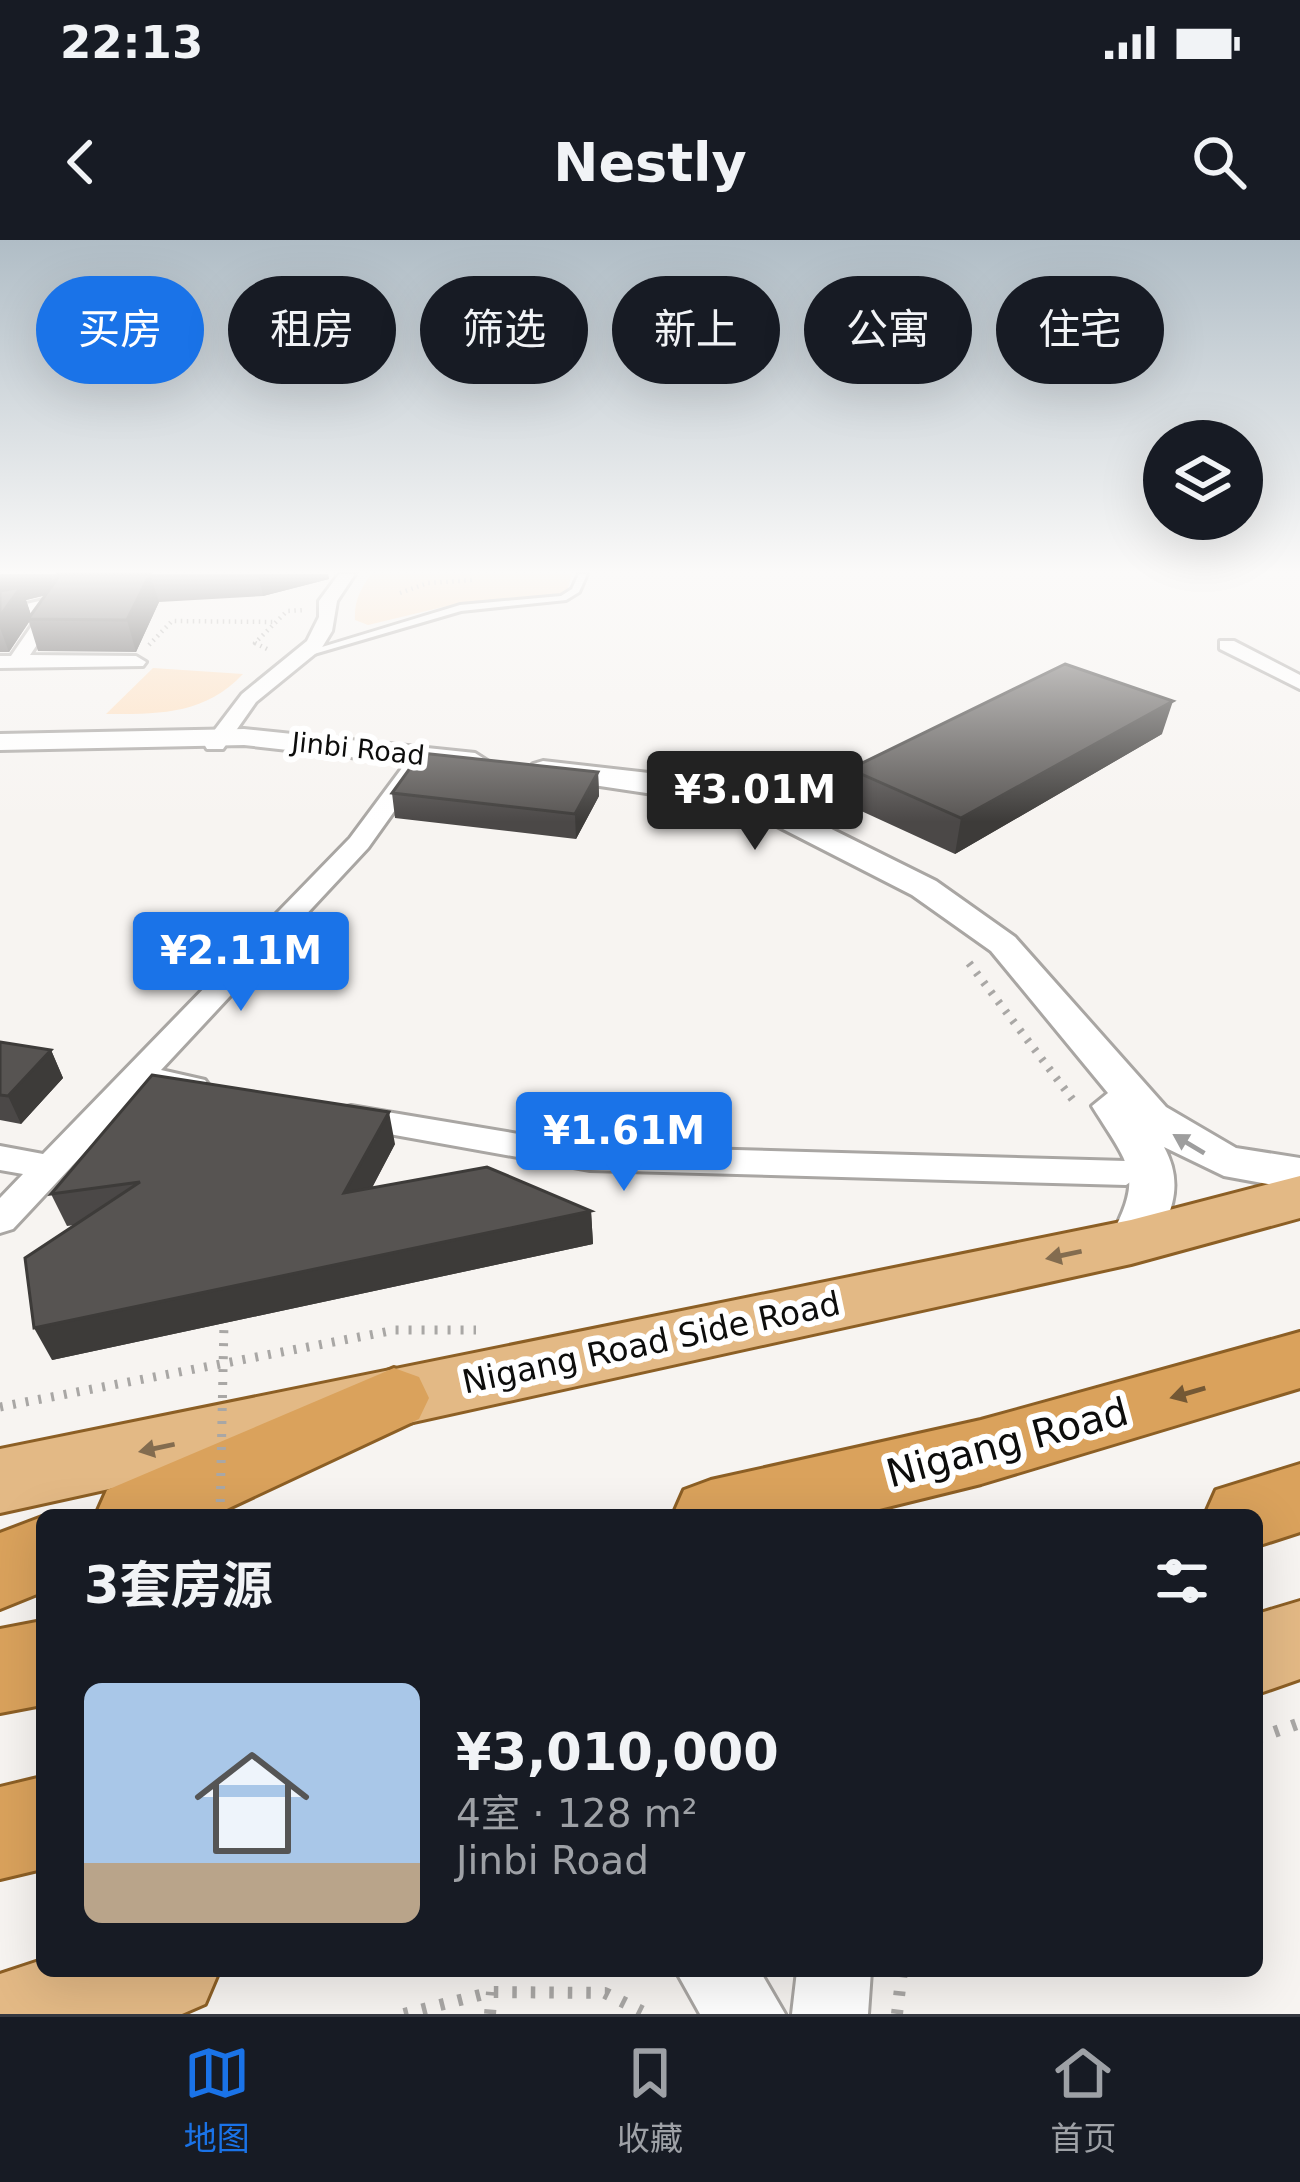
<!DOCTYPE html>
<html lang="zh">
<meta charset="utf-8">
<style>
:root{--surface:#171b24;--page:#242831;--text:#f1f3f6;--muted:#9ea1a6;--line:#363941;--accent:#1a73e8}
body{margin:0;font-family:"DejaVu Sans","Noto Sans SC",sans-serif;background:var(--page);color:var(--text);height:100vh;display:flex;flex-direction:column;font-size:45px;white-space:nowrap}
*{box-sizing:border-box;margin:0}
p{font-size:39px;color:var(--muted)}
.icon{flex:none;width:66px;height:66px;fill:none;stroke:currentColor;stroke-width:2;stroke-linecap:round;stroke-linejoin:round}
.map{position:relative;flex:1;overflow:hidden}
.side{position:absolute;left:36px;top:1269px;width:1227px;height:468px;display:flex;flex-direction:column;background:var(--surface);border-radius:18px;box-shadow:0 12px 48px #0002}
.side>*{flex:none}
.top-card{position:absolute;left:36px;top:36px;width:1230px;height:108px;display:flex;gap:24px}
.buttons{position:absolute;left:1143px;top:180px;display:grid;gap:24px}
.buttons a{display:grid;place-items:center;width:120px;height:120px;border-radius:50%;background:var(--surface);box-shadow:0 12px 48px #0002;font-size:60px}
.price{position:absolute;translate:-50% -102px;padding:0 27px;border-radius:12px;background:var(--accent);color:#fff;font-size:39px;line-height:78px;filter:drop-shadow(0 3px 6px #0008)}
.price::after{content:'';position:absolute;left:50%;top:72px;width:36px;height:27px;margin-left:-18px;background:inherit;clip-path:polygon(0 0,100% 0,50% 100%)}
.price.on{background:#222;color:#fff}
ul{padding:0;list-style:none}
li{display:flex;align-items:center;gap:36px;height:300px;padding:0 48px}
li span{display:grid;place-items:center;flex:none;width:336px;height:240px;border-radius:18px;color:#555}
li>.icon{margin-inline-start:auto}
span .icon{width:144px;height:144px;fill:#fffc;stroke-width:1}
li b{font-size:51px}
h2{display:flex;justify-content:space-between;align-items:center;height:144px;padding:0 48px;font-size:51px}
.chip{padding:0 42px;border-radius:54px;background:var(--surface);box-shadow:0 12px 48px #0002;font-size:42px;line-height:108px}
.chip.on{background:var(--accent);color:#fff}
.status{display:flex;justify-content:space-between;align-items:center;height:84px;padding:0 60px;background:var(--surface);direction:ltr}
.status svg{height:33px;fill:currentColor}
header{display:flex;justify-content:space-between;align-items:center;height:156px;padding:0 48px;background:var(--surface);font-size:54px;font-weight:700}
.tabs{display:flex;justify-content:space-around;align-items:center;height:168px;border-top:3px solid var(--line);background:var(--surface);font-size:33px;color:var(--muted)}
.tabs a{display:grid;justify-items:center;gap:6px}
.tabs .on{color:var(--accent)}
.map>svg:first-child{display:block}
.green{fill:#fedfbf}
.lines{fill:none;stroke-linecap:round;stroke-linejoin:round}
.service-casing{stroke:#a9a6a3;stroke-width:6}
.minor-casing{stroke:#a9a6a3;stroke-width:6}
.tertiary-casing{stroke:#a9a6a3;stroke-width:6}
.primary-casing{stroke:#8c5f25;stroke-width:6}
.trunk-casing{stroke:#8c5f25;stroke-width:6}
.path-far3{stroke:#a9a7a5;stroke-width:4.5;stroke-dasharray:1.5 4.5;stroke-linecap:butt}
.path-far2{stroke:#a9a7a5;stroke-width:8;stroke-dasharray:3 9;stroke-linecap:butt}
.path-far1{stroke:#a9a7a5;stroke-width:9;stroke-dasharray:3 10;stroke-linecap:butt}
.path{stroke:#a9a7a5;stroke-width:12;stroke-dasharray:4.5 14;stroke-linecap:butt}
.service{fill:#fff;fill-rule:evenodd}
.minor{fill:#fff;fill-rule:evenodd}
.tertiary{fill:#fff;fill-rule:evenodd}
.primary{fill:#e3b985;fill-rule:evenodd}
.trunk{fill:#daa25c;fill-rule:evenodd}
.path-bridge{stroke:#a9a7a5;stroke-width:9;stroke-dasharray:3 10;stroke-linecap:butt}
.wall{fill:#4b4847;fill-rule:evenodd}
.shaded-wall{fill:#3d3b39}
.building{fill:#575452;stroke:#3d3b39;stroke-width:3}
.oneway{fill:#9e9e9e}
.oneway2{fill:#836c4f}
.oneway3{fill:#745834}
.labels{text-anchor:middle;stroke-width:12;stroke-linejoin:round;paint-order:stroke}
.far-street-label{font-size:27px;fill:#0d0d0c;stroke:#fff}
.street-label{font-size:33px;fill:#0d0d0c;stroke:#fff}
.near-street-label{font-size:39px;fill:#0d0d0c;stroke:#fff}
</style>
<div class="status"><b>22:13</b><svg viewBox="0 0 49 12"><path d="M0 12V9h3v3zM5 12V6h3v6zM10 12V3h3v9zM15 12V0h3v12zM26 1h20v11H26zM47 4h2v5h-2z"/></svg></div>
<header><svg class="icon" aria-label="back" viewBox="0 0 24 24"><path d="M15 5l-7 7 7 7"/></svg>Nestly<svg class="icon" aria-label="search" viewBox="0 0 24 24"><circle cx="10" cy="10" r="6"/><path d="M15 15l6 6"/></svg></header>
<div class="map">
<svg width="1300" height="1774" viewBox="0 0 1300 1774">
<rect width="100%" height="100%" fill="#f7f4f1"/>
<path class="green" d="M 371,334 L 572,334 L 566,355 L 447,366 L 368,385 L 355,380 C 354,360 361,349 371,334 Z
M 153,428 L 243,434 C 204,475 160,474 106,474 Z"/>
<g class="lines">
<defs>
<path id="service" d="M 579,334 L 587,334 L 579,352 L 566,360 L 461,371 L 307,416 L 299,414 L 460,365 L 561,356 L 572,349 Z"/>
<path id="minor" d="M 339,334 L 355,334 L 337,361 L 332,391 L 321,409 L 256,462 L 223,509 L 207,509 L 204,504 L 242,454 L 307,401 L 319,377 L 319,361 Z
M 57,357 L 66,362 L 30,415 L 136,416 L 146,422 L 143,426 L 0,428 L 0,416 L 11,416 L 42,371 L 0,380 L 0,370 Z
M 1220,401 L 1234,401 L 1300,435 L 1300,449 L 1220,409 Z
M 411,516 L 430,521 L 368,608 L 161,830 L 205,840 L 210,847 L 205,854 L 194,857 L 145,848 L 13,989 L 0,993 L 0,958 L 23,934 L 0,930 L 0,906 L 43,914 L 350,598 Z
M 351,866 L 590,906 L 1126,921 L 1143,933 L 1126,945 L 590,930 L 339,885 L 335,877 L 339,869 Z"/>
<path id="tertiary" d="M 244,489 L 475,513 L 489,522 L 475,531 L 244,505 L 0,510 L 0,494 Z
M 543,521 L 693,538 L 761,554 L 936,641 L 1015,697 L 1166,867 L 1236,908 L 1300,918 L 1300,950 L 1224,936 L 1164,907 C 1186,947 1170,979 1147,1014 L 1131,1019 L 1115,1014 L 1108,1002 C 1145,934 1130,927 1092,866 L 1108,853 L 991,711 L 912,655 L 740,567 L 533,536 L 529,530 L 533,524 Z
M 676,1731 L 760,1731 L 785,1774 L 700,1774 Z
M 797,1731 L 871,1731 L 868,1774 L 792,1774 Z"/>
<path id="primary" d="M 1300,936 L 1300,978 L 1131,1024 L 0,1273 L 0,1209 L 1131,980 Z
M 1300,1361 L 1300,1439 L 1257,1454 L 1257,1374 Z
M 42,1720 L 42,1731 L 219,1731 L 205,1764 L 182,1774 L 0,1774 L 0,1734 Z"/>
<path id="trunk" d="M 1300,1092 L 1300,1148 L 981,1244 L 855,1275 L 673,1275 L 684,1250 L 711,1240 L 981,1180 Z
M 394,1128 L 419,1137 L 429,1158 L 419,1179 L 214,1275 L 96,1275 L 107,1250 Z
M 1300,1224 L 1300,1292 L 1257,1306 L 1257,1275 L 1205,1275 L 1216,1250 Z
M 42,1277 L 42,1352 L 0,1369 L 0,1293 Z
M 42,1381 L 42,1465 L 0,1473 L 0,1389 Z
M 42,1537 L 42,1629 L 0,1639 L 0,1547 Z"/>
</defs>
<use href="#service" class="service-casing"/>
<use href="#minor" class="minor-casing"/>
<use href="#tertiary" class="tertiary-casing"/>
<use href="#primary" class="primary-casing"/>
<use href="#trunk" class="trunk-casing"/>
<path class="path-far3" d="M 400,353 L 428,343 L 473,340
M 149,405 L 172,381 L 273,382
M 267,409 L 255,403 L 287,371 L 305,370"/>
<path class="path-far2" d="M 969,723 L 1076,864"/>
<path class="path-far1" d="M 0,1167 L 395,1090 L 476,1090"/>
<path class="path" d="M 1257,1498 L 1300,1483
M 404,1774 L 492,1752 L 605,1753 L 647,1774
M 490,1774 L 492,1752
M 897,1774 L 902,1731"/>
<use href="#service" class="service"/>
<use href="#minor" class="minor"/>
<use href="#tertiary" class="tertiary"/>
<use href="#primary" class="primary"/>
<use href="#trunk" class="trunk"/>
<path class="path-bridge" d="M 220,1275 L 224,1083"/>
</g>
<path class="wall" d="M 0,334 L 328,334 L 329,339 L 263,356 L 159,362 L 136,412 L 38,411 L 29,382 L 9,412 L 0,412 ZM 45,355 L 31,375 L 26,360 Z
M 1162,494 L 955,614 L 846,564 L 850,529 Z
M 598,532 L 599,556 L 576,599 L 395,578 L 392,553 Z
M 0,802 L 51,810 L 63,838 L 21,884 L 0,880 Z
M 395,904 L 372,948 L 591,971 L 593,1004 L 52,1120 L 75,985 L 67,986 L 51,954 Z"/>
<path class="shaded-wall" d="M 0,334 L 50,334 L 56,353 L 26,360 L 32,378 L 28,379 L 29,382 L 9,412 L 0,388 Z
M 150,334 L 159,362 L 136,412 L 127,380 Z
M 258,334 L 328,334 L 329,339 L 263,356 Z
M 1173,461 L 1162,494 L 955,614 L 961,578 Z
M 598,532 L 599,556 L 576,599 L 575,574 Z
M 51,810 L 63,838 L 21,884 L 8,856 Z
M 389,872 L 395,904 L 352,985 L 344,953 Z
M 591,971 L 593,1004 L 52,1120 L 34,1088 Z"/>
<path class="building" d="M 59,334 L 150,334 L 127,380 L 28,379 L 60,335 Z
M 21,347 L 0,376 L 0,351 Z
M 1065,424 L 1173,461 L 961,578 L 850,529 Z
M 421,513 L 598,532 L 575,574 L 392,553 Z
M 0,802 L 51,810 L 8,856 L 0,855 Z
M 152,835 L 389,872 L 344,953 L 487,927 L 591,971 L 34,1088 L 25,1018 L 140,942 L 51,954 Z"/>
<defs><path id="oneway-solid" d="M-6-.8H1V-3.2L6.5 0L1 3.2V.8H-6Z" transform="scale(3)"/></defs>
<use class="oneway" href="#oneway-solid" transform="translate(1189 904) rotate(-149)"/>
<g class="oneway2">
<use href="#oneway-solid" transform="translate(1064 1015) rotate(168)"/>
<use href="#oneway-solid" transform="translate(157 1208) rotate(168)"/>
</g>
<use class="oneway3" href="#oneway-solid" transform="translate(1188 1153) rotate(164)"/>
<linearGradient id="sky" x2="0" y2="1"><stop stop-color="#b0bdc6"/><stop offset="0.57" stop-color="#fbfaf9"/><stop offset="1" stop-color="#fbfaf9" stop-opacity="0"/></linearGradient>
<rect width="1300" height="582" fill="url(#sky)"/>
<g class="labels">
<g class="far-street-label">
<text transform="translate(358 509) rotate(6)" y="9">Jinbi Road</text>
</g>
<g class="street-label">
<text transform="translate(651 1102) rotate(-12)" y="12">Nigang Road Side Road</text>
</g>
<g class="near-street-label">
<text transform="translate(1007 1202) rotate(-15)" y="14">Nigang Road</text>
</g>
</g>
</svg>
<div class="buttons">
<a><svg class="icon" aria-label="layers" viewBox="0 0 24 24"><path d="M12 4l9 5-9 5-9-5zM3 14l9 5 9-5"/></svg></a>
</div>
<b class="price on" style="left:755px;top:613px">¥3.01M</b>
<b class="price" style="left:241px;top:774px">¥2.11M</b>
<b class="price" style="left:624px;top:954px">¥1.61M</b>
<div class="top-card">
<a class="chip on">买房</a>
<a class="chip">租房</a>
<a class="chip">筛选</a>
<a class="chip">新上</a>
<a class="chip">公寓</a>
<a class="chip">住宅</a>
</div>
<section class="side">
<h2>3套房源<svg class="icon" aria-label="filters" viewBox="0 0 24 24"><path d="M4 7h16M4 17h16"/><circle cx="9" cy="7" r="2"/><circle cx="15" cy="17" r="2"/></svg></h2>
<ul>
<li><span style="background:linear-gradient(#a9c7e8 75%,#b9a48a 0)"><svg class="icon" aria-label="home" viewBox="0 0 24 24"><path d="M3 11l9-7 9 7M6 9v11h12V9"/></svg></span><div><b>¥3,010,000</b><p>4室 · 128 m²</p><p>Jinbi Road</p></div></li>
</ul>
</section>
</div>
<nav class="tabs">
<a class="on"><svg class="icon" aria-label="map" viewBox="0 0 24 24"><path d="M3 6l6-2 6 2 6-2v14l-6 2-6-2-6 2zM9 4v14M15 6v14"/></svg>地图</a>
<a><svg class="icon" aria-label="saved" viewBox="0 0 24 24"><path d="M7 4h10v16l-5-4-5 4z"/></svg>收藏</a>
<a><svg class="icon" aria-label="home" viewBox="0 0 24 24"><path d="M3 11l9-7 9 7M6 9v11h12V9"/></svg>首页</a>
</nav>
